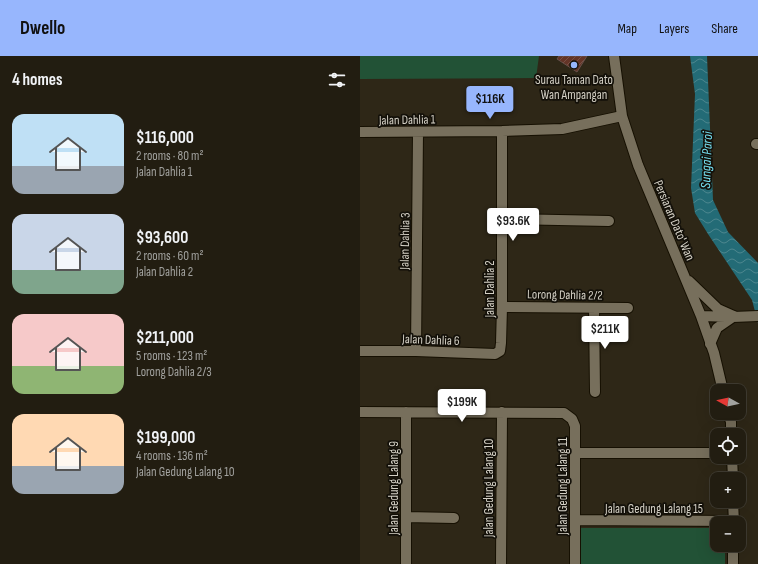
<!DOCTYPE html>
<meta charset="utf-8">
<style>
:root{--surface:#221d11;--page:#2a261a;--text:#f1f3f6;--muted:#a2a29f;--line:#3f3b31;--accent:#97b6fd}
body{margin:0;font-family:"Sofia Sans Condensed",sans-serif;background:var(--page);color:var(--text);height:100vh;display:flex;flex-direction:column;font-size:15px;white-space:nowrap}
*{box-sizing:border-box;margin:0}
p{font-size:13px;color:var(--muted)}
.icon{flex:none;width:22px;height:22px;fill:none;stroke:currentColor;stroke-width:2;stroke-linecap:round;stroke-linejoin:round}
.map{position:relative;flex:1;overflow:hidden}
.details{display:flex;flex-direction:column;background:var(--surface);width:360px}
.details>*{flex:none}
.needle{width:26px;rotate:278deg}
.tools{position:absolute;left:350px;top:328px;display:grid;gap:8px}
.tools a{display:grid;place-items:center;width:36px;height:36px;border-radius:8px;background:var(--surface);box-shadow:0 4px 16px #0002,0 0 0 1px var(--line);font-size:20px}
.price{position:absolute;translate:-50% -34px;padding:0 9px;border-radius:4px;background:#fff;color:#222;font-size:13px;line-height:26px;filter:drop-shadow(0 1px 2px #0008)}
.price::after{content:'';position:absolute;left:50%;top:24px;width:12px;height:9px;margin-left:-6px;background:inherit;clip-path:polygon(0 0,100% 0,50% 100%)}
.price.active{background:var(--accent);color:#111}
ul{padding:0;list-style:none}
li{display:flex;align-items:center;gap:12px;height:100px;padding:0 12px}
li span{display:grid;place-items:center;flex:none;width:112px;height:80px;border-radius:12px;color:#555}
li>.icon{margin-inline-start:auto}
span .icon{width:48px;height:48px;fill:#fffc;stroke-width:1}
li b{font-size:17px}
h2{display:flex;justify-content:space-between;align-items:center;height:48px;padding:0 12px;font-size:17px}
header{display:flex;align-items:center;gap:24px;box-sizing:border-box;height:56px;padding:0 20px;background:var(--accent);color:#111}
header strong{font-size:19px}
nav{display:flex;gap:22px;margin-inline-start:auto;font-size:14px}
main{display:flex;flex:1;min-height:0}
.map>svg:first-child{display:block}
.green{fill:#225236}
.water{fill:url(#water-waves)}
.building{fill:url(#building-hatch);stroke:#65504b}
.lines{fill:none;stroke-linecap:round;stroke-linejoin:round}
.minor-casing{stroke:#161002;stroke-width:12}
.minor{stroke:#776f5c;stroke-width:10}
.poi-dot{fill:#97b6fd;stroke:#131009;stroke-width:1.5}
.labels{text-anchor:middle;stroke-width:3.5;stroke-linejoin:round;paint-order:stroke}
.poi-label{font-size:13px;fill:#d5d1c6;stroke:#131009}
.street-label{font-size:13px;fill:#d5d1c6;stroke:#131009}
.water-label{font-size:14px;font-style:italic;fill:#78e3f5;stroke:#131009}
</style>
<header>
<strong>Dwello</strong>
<nav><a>Map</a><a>Layers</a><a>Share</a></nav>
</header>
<main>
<section class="details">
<h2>4 homes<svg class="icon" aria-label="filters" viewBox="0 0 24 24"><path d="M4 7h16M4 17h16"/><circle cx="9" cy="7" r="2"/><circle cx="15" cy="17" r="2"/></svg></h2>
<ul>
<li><span style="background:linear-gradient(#bfe0f5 65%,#9aa5b1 0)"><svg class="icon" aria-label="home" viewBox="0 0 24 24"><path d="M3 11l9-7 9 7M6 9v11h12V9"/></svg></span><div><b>$116,000</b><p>2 rooms · 80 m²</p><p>Jalan Dahlia 1</p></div></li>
<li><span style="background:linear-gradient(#c9d6e8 70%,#7fa58c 0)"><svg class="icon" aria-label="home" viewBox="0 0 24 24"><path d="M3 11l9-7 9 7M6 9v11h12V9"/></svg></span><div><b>$93,600</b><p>2 rooms · 60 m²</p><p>Jalan Dahlia 2</p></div></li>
<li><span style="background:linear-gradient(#f6c9c9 65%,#8fb573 0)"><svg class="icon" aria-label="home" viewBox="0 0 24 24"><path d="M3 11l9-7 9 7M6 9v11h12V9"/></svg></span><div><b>$211,000</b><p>5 rooms · 123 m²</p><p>Lorong Dahlia 2/3</p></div></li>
<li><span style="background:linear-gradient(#ffd9b3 65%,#9aa5b1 0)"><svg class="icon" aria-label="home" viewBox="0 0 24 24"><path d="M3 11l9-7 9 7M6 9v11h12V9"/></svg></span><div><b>$199,000</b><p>4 rooms · 136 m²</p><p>Jalan Gedung Lalang 10</p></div></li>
</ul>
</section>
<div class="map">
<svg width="398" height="508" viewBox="0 0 398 508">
<defs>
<pattern id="water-waves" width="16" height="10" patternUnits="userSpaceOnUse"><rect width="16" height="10" fill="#236b76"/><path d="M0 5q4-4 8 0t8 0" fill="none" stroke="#4c868e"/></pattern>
<pattern id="building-hatch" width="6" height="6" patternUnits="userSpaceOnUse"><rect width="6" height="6" fill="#633427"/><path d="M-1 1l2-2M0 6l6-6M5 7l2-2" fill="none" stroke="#785045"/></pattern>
</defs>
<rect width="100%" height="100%" fill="#2e2717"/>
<path class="green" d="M 0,0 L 179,0 L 176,22 L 0,23 Z
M 220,472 L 357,472 L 357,489 L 365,489 L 365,508 L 220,508 Z"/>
<path class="water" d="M 330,0 L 347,0 L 353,144 L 368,176 L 398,207 L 398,267 L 392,244 L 348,178 L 335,157 L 331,132 L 335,38 Z"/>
<path class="building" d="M 199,0 L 227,0 L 217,16 L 197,3 Z"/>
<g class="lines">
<defs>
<path id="minor" d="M 254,0 L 262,60 L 278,109 L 341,260 L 354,297 L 363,335
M 0,76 L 142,75 L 202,73 L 262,60
M 396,88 L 398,88
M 142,163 L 249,165
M 329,225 L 358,253 L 376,261
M 142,251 L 268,252
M 234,252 L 235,336
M 341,260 L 373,261 L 398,260
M 350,288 L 357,272 L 373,261
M 0,295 L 56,295 L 135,298 L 140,295 L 141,287 L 142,251 L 142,75
M 56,295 L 58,76
M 0,356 L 204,357 L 212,363 L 215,370 L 215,508
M 46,356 L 46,508
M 368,357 L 371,366 L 371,379
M 215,397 L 357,397
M 372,401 L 373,423
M 373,445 L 374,467
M 46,461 L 94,462
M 215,464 L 374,465
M 141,508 L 142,356
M 373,508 L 373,489"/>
</defs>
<use href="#minor" class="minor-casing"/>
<use href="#minor" class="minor"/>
</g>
<circle class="poi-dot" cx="214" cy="9" r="4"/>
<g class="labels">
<g class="poi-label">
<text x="214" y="28">Surau Taman Dato<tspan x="214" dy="15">Wan Ampangan</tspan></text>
</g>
<g class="street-label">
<text transform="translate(47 63) rotate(-1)" y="5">Jalan Dahlia 1</text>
<text transform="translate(315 164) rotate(67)" y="5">Persiaran Dato' Wan</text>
<text transform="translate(44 185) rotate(-89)" y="5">Jalan Dahlia 3</text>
<text transform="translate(129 233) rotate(-90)" y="5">Jalan Dahlia 2</text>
<text transform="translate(205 238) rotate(1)" y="5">Lorong Dahlia 2/2</text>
<text transform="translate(71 283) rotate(2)" y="5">Jalan Dahlia 6</text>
<text transform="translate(202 430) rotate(-90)" y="5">Jalan Gedung Lalang 11</text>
<text transform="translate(33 432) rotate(-90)" y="5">Jalan Gedung Lalang 9</text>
<text transform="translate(128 432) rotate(-90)" y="5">Jalan Gedung Lalang 10</text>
<text x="294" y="457">Jalan Gedung Lalang 15</text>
</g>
<g class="water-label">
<text transform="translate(346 104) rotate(-88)" y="5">Sungai Paroi</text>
</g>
</g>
</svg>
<div class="tools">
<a><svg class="needle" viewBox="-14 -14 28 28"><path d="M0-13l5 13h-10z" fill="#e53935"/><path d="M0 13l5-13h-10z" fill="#a2a29f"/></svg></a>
<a><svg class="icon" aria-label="locate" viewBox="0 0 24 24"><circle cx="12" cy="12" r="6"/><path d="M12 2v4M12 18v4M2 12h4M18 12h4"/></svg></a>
<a>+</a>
<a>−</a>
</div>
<b class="price active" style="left:130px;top:64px">$116K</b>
<b class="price" style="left:153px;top:186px">$93.6K</b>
<b class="price" style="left:245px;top:294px">$211K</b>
<b class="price" style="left:102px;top:367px">$199K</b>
</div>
</main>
